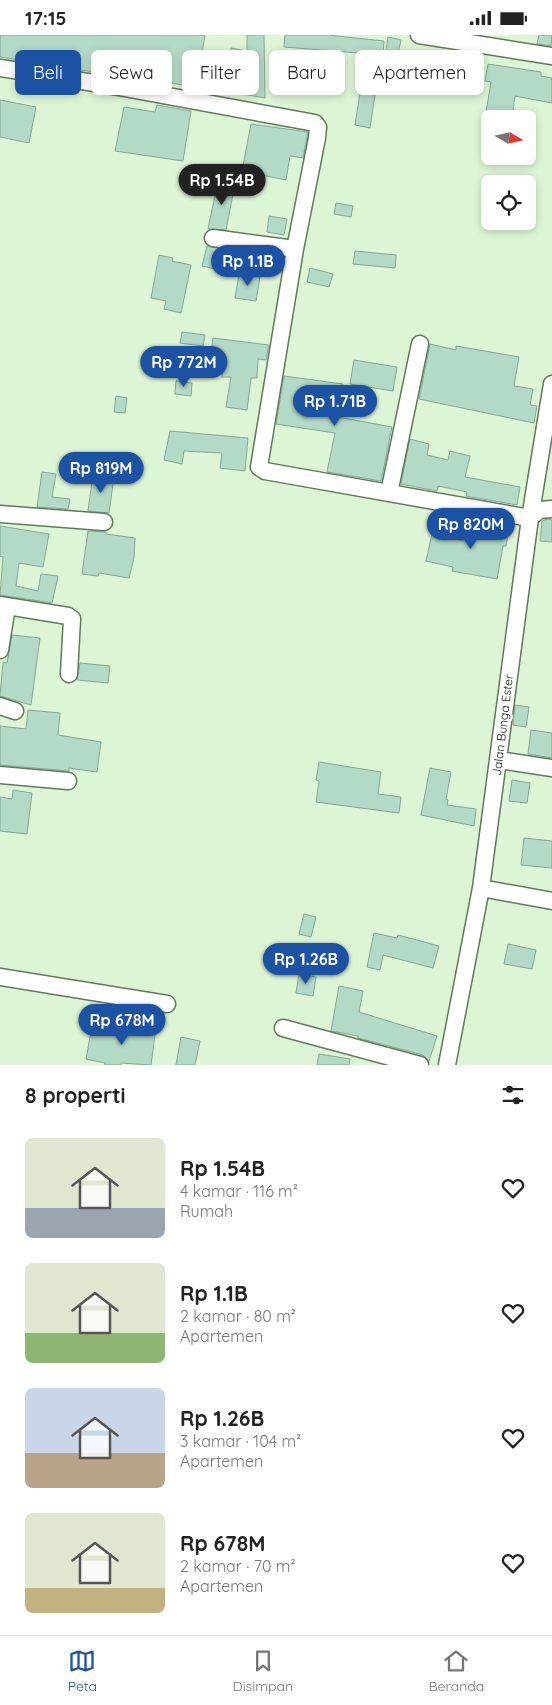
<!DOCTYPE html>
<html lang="id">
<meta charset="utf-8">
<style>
:root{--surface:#fff;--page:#f2f2f2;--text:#222;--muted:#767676;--line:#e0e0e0;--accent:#1b52a4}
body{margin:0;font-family:Quicksand,sans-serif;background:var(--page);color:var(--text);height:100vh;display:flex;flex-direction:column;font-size:19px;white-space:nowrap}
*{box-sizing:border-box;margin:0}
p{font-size:16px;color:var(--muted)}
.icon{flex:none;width:28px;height:28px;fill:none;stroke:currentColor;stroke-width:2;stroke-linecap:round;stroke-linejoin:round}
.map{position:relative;height:1030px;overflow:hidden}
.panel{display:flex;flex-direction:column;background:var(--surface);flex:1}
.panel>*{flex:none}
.top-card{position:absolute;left:15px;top:15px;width:522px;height:45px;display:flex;gap:10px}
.needle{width:32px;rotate:99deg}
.buttons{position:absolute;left:481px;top:75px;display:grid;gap:10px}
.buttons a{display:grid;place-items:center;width:55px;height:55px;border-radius:8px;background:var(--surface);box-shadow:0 2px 8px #0003;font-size:25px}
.price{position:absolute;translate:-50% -42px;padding:0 11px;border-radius:18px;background:var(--accent);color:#fff;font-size:16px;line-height:32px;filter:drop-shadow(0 1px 2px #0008)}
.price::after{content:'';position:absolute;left:50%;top:30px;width:15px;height:11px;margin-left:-8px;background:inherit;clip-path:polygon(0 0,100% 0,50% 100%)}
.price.selected{background:#222;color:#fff}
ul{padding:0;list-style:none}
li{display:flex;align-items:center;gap:15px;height:125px;padding:0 25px}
li span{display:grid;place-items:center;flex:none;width:140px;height:100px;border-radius:8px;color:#555}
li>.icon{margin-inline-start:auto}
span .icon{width:60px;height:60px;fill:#fffc;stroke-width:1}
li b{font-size:21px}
h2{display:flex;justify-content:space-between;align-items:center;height:60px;padding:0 25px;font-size:21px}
.chip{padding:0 18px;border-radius:8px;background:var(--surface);box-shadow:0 2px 8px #0003;font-size:18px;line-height:45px}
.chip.selected{background:var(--accent);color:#fff}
.status{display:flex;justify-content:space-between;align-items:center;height:35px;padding:0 25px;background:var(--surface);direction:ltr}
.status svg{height:14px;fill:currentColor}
.menu{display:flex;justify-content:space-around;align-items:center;height:70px;border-top:1px solid var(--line);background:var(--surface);font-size:14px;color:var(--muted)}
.menu a{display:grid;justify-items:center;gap:2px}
.menu .selected{color:var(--accent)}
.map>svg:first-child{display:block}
.building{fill:#b3dac6;stroke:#83a895}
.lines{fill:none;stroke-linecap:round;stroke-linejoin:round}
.minor-casing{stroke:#62785c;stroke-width:19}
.minor{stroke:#fff;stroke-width:16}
.labels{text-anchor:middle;stroke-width:5;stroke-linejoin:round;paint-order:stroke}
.street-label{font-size:12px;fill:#091107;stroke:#fff}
</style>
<div class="status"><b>17:15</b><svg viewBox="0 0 49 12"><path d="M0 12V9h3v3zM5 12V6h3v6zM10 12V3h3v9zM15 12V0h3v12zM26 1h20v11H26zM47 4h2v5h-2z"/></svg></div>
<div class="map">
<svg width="552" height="1030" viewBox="0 0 552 1030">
<rect width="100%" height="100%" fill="#dcf5d5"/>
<path class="building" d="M 0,0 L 205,0 L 202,18 L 229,23 L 231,13 L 247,16 L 247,0 L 264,0 L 265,63 L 192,50 L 192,52 L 166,47 L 167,43 L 132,38 L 131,43 L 0,22 Z
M 285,0 L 328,0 L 384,6 L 383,20 L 284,12 Z
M 539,0 L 552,0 L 551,11 L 537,9 Z
M 388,2 L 401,5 L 398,18 L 386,15 Z
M 488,29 L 541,37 L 541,41 L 552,43 L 552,68 L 515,61 L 512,82 L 486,77 L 491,47 L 485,46 Z
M 360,58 L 375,60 L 370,93 L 355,90 Z
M 0,65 L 36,72 L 29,108 L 0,102 Z
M 157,70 L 191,76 L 183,126 L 115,116 L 124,72 L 155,77 Z
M 251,89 L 308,97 L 303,123 L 290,121 L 286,145 L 242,136 Z
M 218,145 L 235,149 L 226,195 L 208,194 Z
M 336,168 L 353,171 L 351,182 L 334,179 Z
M 269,181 L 287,184 L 284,200 L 267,197 Z
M 207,211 L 222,214 L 220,235 L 202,231 Z
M 355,216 L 396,220 L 395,233 L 353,229 Z
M 159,220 L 173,223 L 172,226 L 191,230 L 181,278 L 164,274 L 166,266 L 151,263 Z
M 310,233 L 333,239 L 329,252 L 307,247 Z
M 239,239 L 260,242 L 256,266 L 235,263 Z
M 182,297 L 205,300 L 203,311 L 180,308 Z
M 213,303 L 269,310 L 266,325 L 258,324 L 257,343 L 251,343 L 247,375 L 226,372 L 231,342 L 222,342 L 223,320 L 211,319 Z
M 430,309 L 456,315 L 456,311 L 519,322 L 514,351 L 533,354 L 530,370 L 537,371 L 534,388 L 419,364 Z
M 354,325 L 397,332 L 393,356 L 350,349 Z
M 284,341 L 343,349 L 338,382 L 392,392 L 381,446 L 327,437 L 335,398 L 276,389 Z
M 176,346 L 192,348 L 191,361 L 175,359 Z
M 116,361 L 127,363 L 125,378 L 114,377 Z
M 170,396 L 248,403 L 245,436 L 220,433 L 222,418 L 184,416 L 182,429 L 164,425 Z
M 410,404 L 429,409 L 427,420 L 448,425 L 450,416 L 470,421 L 465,442 L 520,452 L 517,470 L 466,461 L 467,457 L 438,451 L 437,456 L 401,449 Z
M 42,437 L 56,439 L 52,462 L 70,464 L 68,474 L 37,472 Z
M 93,439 L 114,442 L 109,478 L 88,476 Z
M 547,484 L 552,485 L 552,507 L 540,506 L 542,486 Z
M 467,486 L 509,494 L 506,511 L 503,511 L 497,544 L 452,536 L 453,532 L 426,526 L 432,499 L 463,506 Z
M 0,491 L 49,499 L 43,532 L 19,528 L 16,551 L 38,556 L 41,539 L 58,541 L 52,568 L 0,560 L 3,522 L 0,521 Z
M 88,496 L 106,497 L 106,499 L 135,503 L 134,523 L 129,543 L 99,538 L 98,541 L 82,539 Z
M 12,600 L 40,603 L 31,670 L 0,661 L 3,627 L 7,628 Z
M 80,628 L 110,631 L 108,648 L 77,645 Z
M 515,670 L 529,672 L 526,692 L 513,690 Z
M 28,675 L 60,678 L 58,700 L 101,707 L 97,737 L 69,733 L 69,736 L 0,730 L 0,691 L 26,694 Z
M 531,695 L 552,698 L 552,723 L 528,719 Z
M 319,727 L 381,737 L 378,759 L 401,762 L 399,778 L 316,767 L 319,746 L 316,745 Z
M 430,733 L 451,737 L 446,764 L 448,765 L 447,770 L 476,774 L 474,791 L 421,780 Z
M 512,745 L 530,748 L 527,768 L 509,766 Z
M 13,755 L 32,758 L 27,799 L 0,796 L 0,762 L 12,764 Z
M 524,803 L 552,806 L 552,833 L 521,830 Z
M 304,879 L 316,882 L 311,902 L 299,899 Z
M 374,898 L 397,903 L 398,900 L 439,911 L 433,933 L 383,920 L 380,935 L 367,932 Z
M 508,909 L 536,915 L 532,934 L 504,929 Z
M 299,939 L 316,942 L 313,961 L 296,958 Z
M 339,951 L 363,956 L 359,977 L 437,1001 L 429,1026 L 423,1020 L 358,1003 L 358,1001 L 331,996 Z
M 139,990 L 156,992 L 151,1030 L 121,1028 L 121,1030 L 105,1030 L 105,1028 L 86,1024 L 92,991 L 111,995 L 112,991 L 138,996 Z
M 181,1002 L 200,1006 L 195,1030 L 176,1030 Z
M 319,1019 L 350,1024 L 349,1030 L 317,1030 Z"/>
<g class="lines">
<defs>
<path id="minor" d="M 419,0 L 552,21
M 0,33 L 119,52 L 315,88 L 318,92 L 317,103 L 295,214 L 259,432 L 265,436 L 530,483 L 539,475 L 552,474
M 213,203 L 295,214
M 389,458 L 420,309
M 0,479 L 104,487
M 0,570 L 68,581 L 72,584 L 69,639
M 0,615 L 7,571
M 0,671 L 15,676
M 499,725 L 552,733
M 0,740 L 68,746
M 481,853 L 552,866
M 0,942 L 167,969
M 283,993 L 420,1030
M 447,1030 L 481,853 L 530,483 L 552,349"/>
</defs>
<use href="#minor" class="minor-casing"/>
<use href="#minor" class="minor"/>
</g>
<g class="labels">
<g class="street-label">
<text transform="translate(503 690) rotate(-83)" y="4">Jalan Bunga Ester</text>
</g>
</g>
</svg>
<div class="buttons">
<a><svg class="needle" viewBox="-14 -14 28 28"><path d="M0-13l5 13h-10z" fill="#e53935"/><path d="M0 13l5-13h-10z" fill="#767676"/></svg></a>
<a><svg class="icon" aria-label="locate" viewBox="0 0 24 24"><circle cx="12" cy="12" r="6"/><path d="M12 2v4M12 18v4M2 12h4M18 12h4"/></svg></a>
</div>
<b class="price selected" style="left:222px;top:171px">Rp 1.54B</b>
<b class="price" style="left:248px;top:252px">Rp 1.1B</b>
<b class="price" style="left:184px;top:353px">Rp 772M</b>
<b class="price" style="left:335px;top:392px">Rp 1.71B</b>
<b class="price" style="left:101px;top:459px">Rp 819M</b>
<b class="price" style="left:471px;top:515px">Rp 820M</b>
<b class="price" style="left:306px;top:950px">Rp 1.26B</b>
<b class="price" style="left:122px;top:1011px">Rp 678M</b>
<div class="top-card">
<a class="chip selected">Beli</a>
<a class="chip">Sewa</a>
<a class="chip">Filter</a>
<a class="chip">Baru</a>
<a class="chip">Apartemen</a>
</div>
</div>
<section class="panel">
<h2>8 properti<svg class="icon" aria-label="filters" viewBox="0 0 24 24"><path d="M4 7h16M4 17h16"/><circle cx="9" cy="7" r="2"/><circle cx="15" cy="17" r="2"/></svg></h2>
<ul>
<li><span style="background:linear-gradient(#dfe7d0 70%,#9aa5b1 0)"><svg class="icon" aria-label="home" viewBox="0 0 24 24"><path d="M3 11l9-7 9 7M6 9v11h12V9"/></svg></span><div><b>Rp 1.54B</b><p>4 kamar · 116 m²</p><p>Rumah</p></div><svg class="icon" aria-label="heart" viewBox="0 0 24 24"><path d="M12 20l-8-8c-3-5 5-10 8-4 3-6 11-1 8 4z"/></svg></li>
<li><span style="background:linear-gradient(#dfe7d0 70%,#8fb573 0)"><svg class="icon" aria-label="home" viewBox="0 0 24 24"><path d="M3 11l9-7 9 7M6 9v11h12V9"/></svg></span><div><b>Rp 1.1B</b><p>2 kamar · 80 m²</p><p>Apartemen</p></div><svg class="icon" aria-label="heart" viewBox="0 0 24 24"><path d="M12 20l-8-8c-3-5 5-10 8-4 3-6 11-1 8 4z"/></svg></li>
<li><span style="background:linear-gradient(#c9d6e8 65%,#b9a48a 0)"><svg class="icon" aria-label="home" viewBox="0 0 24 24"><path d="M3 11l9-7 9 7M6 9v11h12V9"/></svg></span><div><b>Rp 1.26B</b><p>3 kamar · 104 m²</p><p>Apartemen</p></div><svg class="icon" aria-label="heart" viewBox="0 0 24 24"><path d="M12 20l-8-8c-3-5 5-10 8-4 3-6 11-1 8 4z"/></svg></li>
<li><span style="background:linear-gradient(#dfe7d0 75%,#c2b280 0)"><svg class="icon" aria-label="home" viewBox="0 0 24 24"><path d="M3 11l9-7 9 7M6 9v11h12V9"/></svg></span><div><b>Rp 678M</b><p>2 kamar · 70 m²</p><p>Apartemen</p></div><svg class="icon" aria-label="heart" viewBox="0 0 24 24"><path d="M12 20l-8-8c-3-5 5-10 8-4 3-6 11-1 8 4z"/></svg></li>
</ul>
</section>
<nav class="menu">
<a class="selected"><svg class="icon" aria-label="map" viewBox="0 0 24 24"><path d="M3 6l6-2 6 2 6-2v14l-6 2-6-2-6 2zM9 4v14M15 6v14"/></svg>Peta</a>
<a><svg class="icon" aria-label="saved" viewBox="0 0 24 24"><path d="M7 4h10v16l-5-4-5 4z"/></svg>Disimpan</a>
<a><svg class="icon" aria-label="home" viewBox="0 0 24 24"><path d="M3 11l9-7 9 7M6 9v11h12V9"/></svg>Beranda</a>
</nav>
